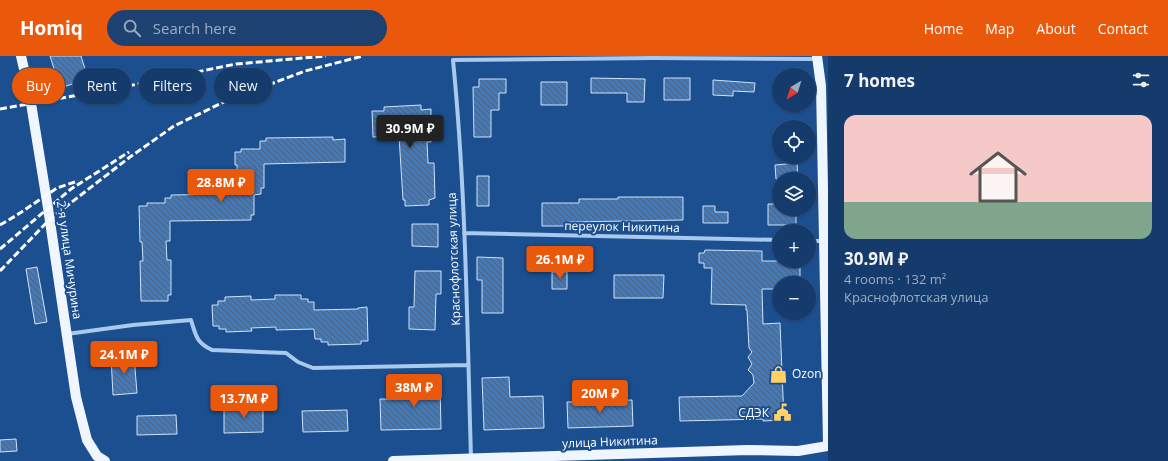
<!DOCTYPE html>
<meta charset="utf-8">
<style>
:root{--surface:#143b6b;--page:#1d4271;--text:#f1f3f6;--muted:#9dadc1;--line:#33557e;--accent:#ea580c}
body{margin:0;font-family:"Open Sans",sans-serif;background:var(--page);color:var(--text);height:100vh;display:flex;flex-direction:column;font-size:15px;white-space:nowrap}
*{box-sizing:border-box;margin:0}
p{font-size:13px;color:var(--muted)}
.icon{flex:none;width:22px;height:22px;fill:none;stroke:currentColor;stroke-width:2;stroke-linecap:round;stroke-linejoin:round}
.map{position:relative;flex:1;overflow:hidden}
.panel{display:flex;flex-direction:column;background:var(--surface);width:340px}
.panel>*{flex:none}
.guide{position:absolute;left:12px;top:12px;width:380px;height:36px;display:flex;gap:8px}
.needle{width:26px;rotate:218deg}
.fabs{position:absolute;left:772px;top:12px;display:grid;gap:8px}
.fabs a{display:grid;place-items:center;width:44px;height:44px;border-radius:50%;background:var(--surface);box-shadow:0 1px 3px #0004,0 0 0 1px var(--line);font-size:20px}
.price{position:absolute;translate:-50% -34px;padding:0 9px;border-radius:4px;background:var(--accent);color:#fff;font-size:13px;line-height:26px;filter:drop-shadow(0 1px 2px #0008)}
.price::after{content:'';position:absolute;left:50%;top:24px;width:12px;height:9px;margin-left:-6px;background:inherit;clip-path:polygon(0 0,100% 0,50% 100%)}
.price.active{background:#222;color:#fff}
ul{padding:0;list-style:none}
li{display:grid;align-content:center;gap:8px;height:212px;padding:0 16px}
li+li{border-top:1px solid var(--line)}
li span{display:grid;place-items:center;height:124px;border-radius:12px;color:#555}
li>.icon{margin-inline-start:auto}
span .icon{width:72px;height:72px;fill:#fffc;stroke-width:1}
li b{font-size:17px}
h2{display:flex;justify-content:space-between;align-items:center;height:48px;padding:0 16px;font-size:17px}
.chip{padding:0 14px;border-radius:18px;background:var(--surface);box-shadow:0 1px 3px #0004,0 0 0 1px var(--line);font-size:14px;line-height:36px}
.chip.active{background:var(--accent);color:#fff}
header{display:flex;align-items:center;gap:24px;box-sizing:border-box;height:56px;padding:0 20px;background:var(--accent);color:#fff}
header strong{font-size:19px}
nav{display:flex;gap:22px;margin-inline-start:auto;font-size:14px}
.search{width:280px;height:36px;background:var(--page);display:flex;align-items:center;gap:10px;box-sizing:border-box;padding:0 14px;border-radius:22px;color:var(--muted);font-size:15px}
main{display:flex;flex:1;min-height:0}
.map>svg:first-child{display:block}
.building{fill:url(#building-back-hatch);stroke:#cfe3fa}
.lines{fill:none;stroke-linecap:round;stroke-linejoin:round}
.street{stroke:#a9c9ee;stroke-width:4}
.primary{stroke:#f0f6ff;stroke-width:10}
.rail{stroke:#fff;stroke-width:3;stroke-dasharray:7 3;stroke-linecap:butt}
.labels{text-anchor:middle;stroke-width:4;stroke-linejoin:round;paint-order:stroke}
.street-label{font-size:12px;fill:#fff;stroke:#1b4f8f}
.poi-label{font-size:12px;fill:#fff;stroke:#1b4f8f;text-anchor:start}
</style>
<header>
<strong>Homiq</strong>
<div class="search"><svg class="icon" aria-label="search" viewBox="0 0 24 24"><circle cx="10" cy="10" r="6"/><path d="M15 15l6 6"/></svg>Search here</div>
<nav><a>Home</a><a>Map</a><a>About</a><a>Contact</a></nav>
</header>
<main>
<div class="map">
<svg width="828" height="405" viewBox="0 0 828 405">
<defs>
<pattern id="building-back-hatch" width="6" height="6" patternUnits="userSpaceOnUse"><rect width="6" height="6" fill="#4478b7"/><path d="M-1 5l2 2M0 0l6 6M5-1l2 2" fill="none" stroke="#486282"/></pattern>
</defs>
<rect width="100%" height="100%" fill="#1b4f8f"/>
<path class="building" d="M 50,0 L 81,0 L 88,23 L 60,32 Z
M 591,22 L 645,23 L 644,46 L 627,46 L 627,37 L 591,37 Z
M 664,22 L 690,22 L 690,44 L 664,44 Z
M 479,23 L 506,23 L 506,37 L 499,37 L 499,54 L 491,54 L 491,81 L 474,81 L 473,31 L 479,31 Z
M 713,24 L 755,27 L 754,36 L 733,35 L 733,40 L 713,39 Z
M 541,26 L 567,26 L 567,49 L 541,49 Z
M 421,49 L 421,54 L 431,53 L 431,86 L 427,86 L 428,107 L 434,107 L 435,142 L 429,144 L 429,149 L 405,150 L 405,144 L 403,144 L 399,80 L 373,81 L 372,55 L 384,55 L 384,51 Z
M 333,81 L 333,84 L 345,83 L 345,106 L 264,108 L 264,132 L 261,132 L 261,138 L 254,139 L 254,159 L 251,159 L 251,164 L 170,165 L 170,185 L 166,185 L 167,204 L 171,204 L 171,239 L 168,239 L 168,245 L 141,245 L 140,205 L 143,205 L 142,186 L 140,186 L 139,150 L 147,150 L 147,147 L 165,147 L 165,142 L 171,142 L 171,139 L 238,138 L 237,109 L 235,109 L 235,96 L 241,96 L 241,93 L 260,93 L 260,85 L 266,85 L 266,82 Z
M 797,107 L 798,123 L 776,123 L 775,109 Z
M 477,120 L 489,120 L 489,150 L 477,150 Z
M 618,141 L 683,141 L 683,164 L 569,166 L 569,170 L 542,170 L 542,147 L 579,147 L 579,143 L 618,143 Z
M 768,148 L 779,148 L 779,153 L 796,153 L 796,169 L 768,169 Z
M 703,150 L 715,150 L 715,156 L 728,156 L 728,167 L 703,167 Z
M 412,168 L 438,168 L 438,191 L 412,190 Z
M 705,194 L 762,195 L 762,205 L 800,205 L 800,227 L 779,227 L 779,233 L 762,233 L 763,268 L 780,267 L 784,364 L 763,365 L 763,363 L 680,365 L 679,341 L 742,340 L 754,327 L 753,319 L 748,314 L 752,308 L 748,301 L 752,296 L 749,292 L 747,254 L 746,254 L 746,249 L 711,248 L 712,212 L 704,212 L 704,207 L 699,207 L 699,197 L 704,197 Z
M 477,201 L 503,202 L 503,257 L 482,257 L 482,224 L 477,224 Z
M 37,211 L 47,266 L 35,268 L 26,213 Z
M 415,215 L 441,215 L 441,238 L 436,238 L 435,274 L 409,273 L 409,251 L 414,251 Z
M 552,216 L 567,216 L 567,233 L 552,233 Z
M 614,219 L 664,219 L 663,242 L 614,242 Z
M 275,239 L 301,239 L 301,243 L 308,243 L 308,246 L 314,246 L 314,254 L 358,253 L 358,252 L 367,251 L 368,285 L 361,285 L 361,288 L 328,289 L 328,286 L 321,286 L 321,283 L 315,283 L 314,273 L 276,274 L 276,271 L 251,272 L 252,275 L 226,276 L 226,273 L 219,273 L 219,270 L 213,270 L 212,249 L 218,249 L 218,245 L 225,245 L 225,241 L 251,240 L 251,244 L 275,243 Z
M 134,300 L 137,337 L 113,339 L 111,301 Z
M 413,319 L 435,319 L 436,329 L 440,329 L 441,373 L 381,374 L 380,343 L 414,343 Z
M 509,321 L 510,341 L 543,340 L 544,372 L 484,374 L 482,322 Z
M 632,344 L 633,370 L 568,372 L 567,346 Z
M 263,349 L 263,376 L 224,377 L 224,350 Z
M 347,354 L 348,375 L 303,376 L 302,355 Z
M 176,359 L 177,378 L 137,379 L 137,360 Z
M 16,383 L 17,395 L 0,396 L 0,384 Z"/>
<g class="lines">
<path class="street" d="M 464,177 L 779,184
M 809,185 L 823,185
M 67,278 L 133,269 L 191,264 C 196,280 196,286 212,294 L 286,297 L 298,306 L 313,312 L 468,309
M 471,402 C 467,269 466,136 453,4 L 653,2 L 816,3"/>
<path class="primary" d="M 21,0 L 29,35 L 48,152 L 76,341 L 87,384 L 97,400 L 105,405
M 817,0 L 821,30 L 828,387
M 393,405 L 748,394 L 798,395 L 828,390"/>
<path class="rail" d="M 0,53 L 123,31 L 236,8 L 326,0
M 0,169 L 17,159 L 57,132 L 78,125
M 0,193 L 71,133 L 129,96
M 0,215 L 50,163 L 130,101 L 174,70 L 226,45 L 305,15 L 363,0"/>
</g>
<defs>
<symbol id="shop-bare" viewBox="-9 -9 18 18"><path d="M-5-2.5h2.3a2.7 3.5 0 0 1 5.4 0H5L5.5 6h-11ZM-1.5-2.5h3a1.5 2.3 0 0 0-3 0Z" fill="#ffd166" stroke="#1b4f8f" stroke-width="2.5" paint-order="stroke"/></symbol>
<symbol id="civic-bare" viewBox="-9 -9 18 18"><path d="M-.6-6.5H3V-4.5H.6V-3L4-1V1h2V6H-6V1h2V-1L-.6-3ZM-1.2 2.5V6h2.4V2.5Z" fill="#ffd166" stroke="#1b4f8f" stroke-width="2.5" paint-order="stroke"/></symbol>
</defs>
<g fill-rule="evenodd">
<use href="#shop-bare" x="766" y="306" width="25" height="25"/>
<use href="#civic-bare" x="770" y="344" width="25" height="25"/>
</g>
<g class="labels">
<g class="street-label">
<text transform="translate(622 171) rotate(1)" y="4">переулок Никитина</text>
<text transform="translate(454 203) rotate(-92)" y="4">Краснофлотская улица</text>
<text transform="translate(69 204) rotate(82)" y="4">2-я улица Мичурина</text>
<text transform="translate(610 386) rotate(-2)" y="4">улица Никитина</text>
</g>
<g class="poi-label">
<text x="792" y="322">Ozon</text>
<text x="769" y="361" text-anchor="end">СДЭК</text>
</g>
</g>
</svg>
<div class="fabs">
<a><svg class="needle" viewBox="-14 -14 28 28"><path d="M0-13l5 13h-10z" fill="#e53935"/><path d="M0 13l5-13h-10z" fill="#9dadc1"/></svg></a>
<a><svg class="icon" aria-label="locate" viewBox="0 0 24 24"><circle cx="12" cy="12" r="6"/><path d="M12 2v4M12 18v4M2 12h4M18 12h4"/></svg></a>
<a><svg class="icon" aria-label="layers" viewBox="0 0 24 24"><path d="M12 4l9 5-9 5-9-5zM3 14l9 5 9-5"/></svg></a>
<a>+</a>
<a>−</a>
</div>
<b class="price active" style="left:410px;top:93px">30.9M ₽</b>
<b class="price" style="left:221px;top:147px">28.8M ₽</b>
<b class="price" style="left:560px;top:224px">26.1M ₽</b>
<b class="price" style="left:124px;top:319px">24.1M ₽</b>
<b class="price" style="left:414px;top:352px">38M ₽</b>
<b class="price" style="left:600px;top:358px">20M ₽</b>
<b class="price" style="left:244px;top:363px">13.7M ₽</b>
<div class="guide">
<a class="chip active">Buy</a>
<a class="chip">Rent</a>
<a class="chip">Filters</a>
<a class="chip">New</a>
</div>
</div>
<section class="panel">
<h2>7 homes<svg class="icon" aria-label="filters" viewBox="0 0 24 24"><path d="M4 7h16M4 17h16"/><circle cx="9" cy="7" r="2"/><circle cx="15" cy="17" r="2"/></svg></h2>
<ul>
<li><span style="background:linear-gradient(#f6c9c9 70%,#7fa58c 0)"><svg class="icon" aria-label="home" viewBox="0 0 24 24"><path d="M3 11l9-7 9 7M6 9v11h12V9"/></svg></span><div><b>30.9M ₽</b><p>4 rooms · 132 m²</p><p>Краснофлотская улица</p></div></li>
</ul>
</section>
</main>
